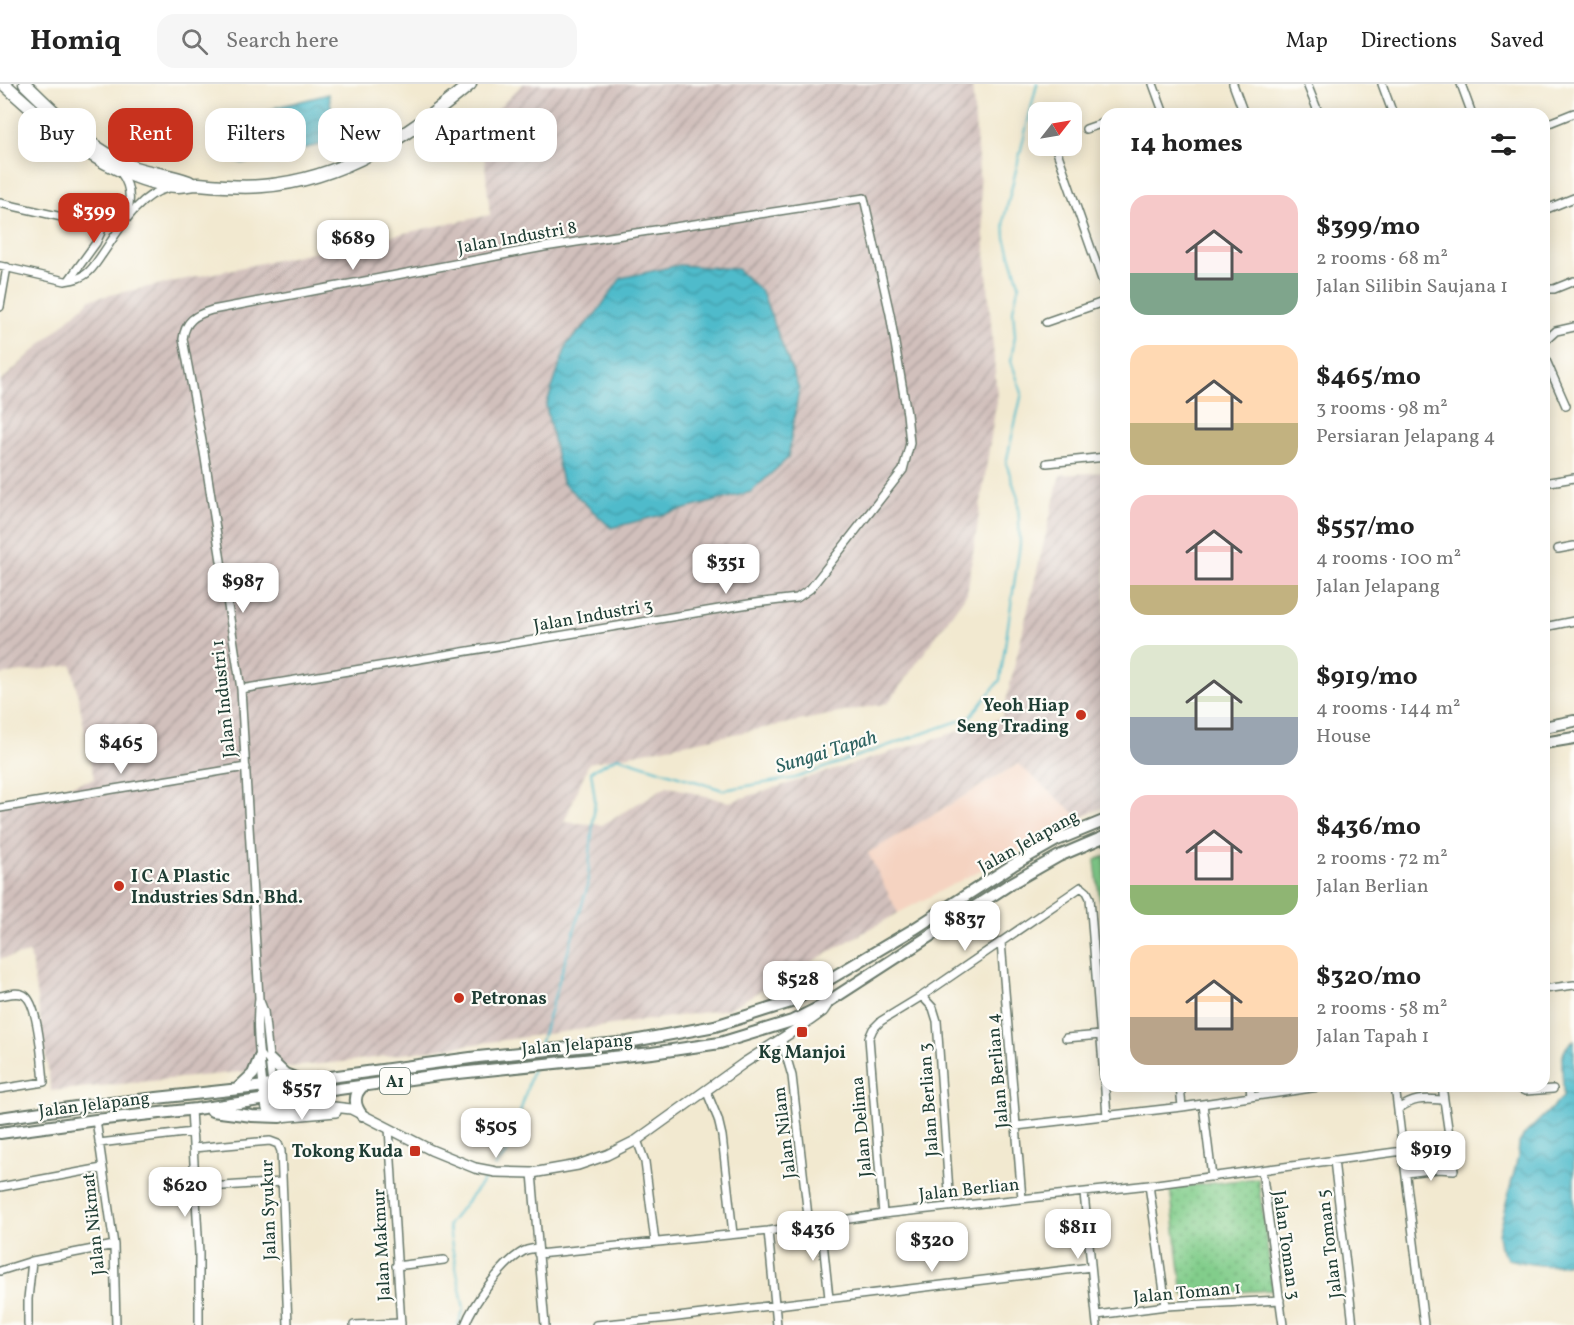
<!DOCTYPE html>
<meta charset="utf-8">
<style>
:root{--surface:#fff;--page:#f6f6f6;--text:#222;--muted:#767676;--line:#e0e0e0;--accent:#c8321e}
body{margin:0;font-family:Vollkorn,serif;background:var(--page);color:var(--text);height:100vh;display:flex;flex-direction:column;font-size:22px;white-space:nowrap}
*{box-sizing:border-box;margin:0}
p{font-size:20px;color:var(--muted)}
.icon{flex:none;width:33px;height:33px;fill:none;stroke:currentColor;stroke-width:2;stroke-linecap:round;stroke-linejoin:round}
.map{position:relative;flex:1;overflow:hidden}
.panel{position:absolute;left:1100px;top:24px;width:450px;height:984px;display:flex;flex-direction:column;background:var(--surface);border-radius:18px;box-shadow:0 3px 15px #0003}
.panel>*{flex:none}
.top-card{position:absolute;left:18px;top:24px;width:570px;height:54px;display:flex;gap:12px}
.needle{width:39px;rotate:59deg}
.controls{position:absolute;left:1028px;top:18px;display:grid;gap:12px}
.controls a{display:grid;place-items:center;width:54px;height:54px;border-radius:12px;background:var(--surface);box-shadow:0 3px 15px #0003;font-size:30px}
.price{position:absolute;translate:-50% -51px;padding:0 14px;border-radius:12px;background:#fff;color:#222;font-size:20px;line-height:39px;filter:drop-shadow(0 2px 3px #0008)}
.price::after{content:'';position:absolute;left:50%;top:36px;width:18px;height:14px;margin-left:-9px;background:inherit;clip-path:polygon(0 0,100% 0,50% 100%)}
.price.on{background:var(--accent);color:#fff}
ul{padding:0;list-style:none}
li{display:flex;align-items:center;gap:18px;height:150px;padding:0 30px}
li span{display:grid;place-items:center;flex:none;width:168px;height:120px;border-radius:18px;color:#555}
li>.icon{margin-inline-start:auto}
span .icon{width:72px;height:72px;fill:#fffc;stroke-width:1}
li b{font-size:26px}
h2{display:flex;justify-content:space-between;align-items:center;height:72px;padding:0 30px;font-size:26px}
.pill{padding:0 21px;border-radius:18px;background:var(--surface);box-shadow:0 3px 15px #0003;font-size:21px;line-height:54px}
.pill.on{background:var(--accent);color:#fff}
header{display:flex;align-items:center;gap:36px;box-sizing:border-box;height:84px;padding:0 30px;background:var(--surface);border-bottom:2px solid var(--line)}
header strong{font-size:28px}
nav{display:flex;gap:33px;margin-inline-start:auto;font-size:21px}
.search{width:420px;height:54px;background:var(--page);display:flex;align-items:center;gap:15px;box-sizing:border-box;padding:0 21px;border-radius:18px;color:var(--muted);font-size:22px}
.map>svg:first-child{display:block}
.built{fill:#f5d3c1}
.industrial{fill:url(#industrial-furrows)}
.grass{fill:url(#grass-tufts);stroke:#508560;stroke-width:1.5}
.park{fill:url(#park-dots);stroke:#508560;stroke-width:1.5}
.water{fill:url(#water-waves);stroke:#377c80;stroke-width:1.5}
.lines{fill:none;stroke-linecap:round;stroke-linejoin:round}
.stream{stroke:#4fbbcb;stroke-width:2}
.street-casing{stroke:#69796b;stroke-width:10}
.secondary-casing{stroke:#69796b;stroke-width:12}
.primary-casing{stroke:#69796b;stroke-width:14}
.highway-casing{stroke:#69796b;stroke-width:15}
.street{stroke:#fff;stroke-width:7}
.secondary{stroke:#fff;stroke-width:9}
.primary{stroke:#fff;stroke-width:10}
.highway{stroke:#fff;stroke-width:12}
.poi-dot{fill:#c8321e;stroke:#fdfcf7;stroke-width:2}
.labels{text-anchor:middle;stroke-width:4.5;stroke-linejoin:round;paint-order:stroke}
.shield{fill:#fdfcf7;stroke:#62766e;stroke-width:1.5}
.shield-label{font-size:16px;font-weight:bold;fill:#1f3d34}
.street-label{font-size:18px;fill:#1f3d34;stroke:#fdfcf7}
.poi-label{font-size:18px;font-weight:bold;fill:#1f3d34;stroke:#fdfcf7;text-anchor:end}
.water-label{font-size:20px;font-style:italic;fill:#2d6361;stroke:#fdfcf7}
</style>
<header>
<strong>Homiq</strong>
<div class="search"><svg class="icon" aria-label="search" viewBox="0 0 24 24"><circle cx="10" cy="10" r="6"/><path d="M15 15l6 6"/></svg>Search here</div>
<nav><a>Map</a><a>Directions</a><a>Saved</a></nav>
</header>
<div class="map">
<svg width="1574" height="1241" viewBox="0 0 1574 1241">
<defs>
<pattern id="industrial-furrows" width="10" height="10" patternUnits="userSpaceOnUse" patternTransform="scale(1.5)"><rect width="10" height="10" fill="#d1c0bc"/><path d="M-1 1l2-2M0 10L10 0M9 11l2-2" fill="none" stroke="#a99d9a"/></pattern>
<pattern id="grass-tufts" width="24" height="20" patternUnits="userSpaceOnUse" patternTransform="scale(1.5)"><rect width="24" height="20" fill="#82cd8b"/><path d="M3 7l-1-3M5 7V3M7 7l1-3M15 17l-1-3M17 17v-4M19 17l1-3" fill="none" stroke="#6aa872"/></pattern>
<pattern id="park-dots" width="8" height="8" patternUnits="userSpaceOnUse" patternTransform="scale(1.5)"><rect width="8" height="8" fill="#82cd8b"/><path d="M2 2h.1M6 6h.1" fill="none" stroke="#6aa872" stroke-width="1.8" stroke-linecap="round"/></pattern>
<pattern id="water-waves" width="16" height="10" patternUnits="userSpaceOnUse" patternTransform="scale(1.5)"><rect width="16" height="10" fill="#4fbbcb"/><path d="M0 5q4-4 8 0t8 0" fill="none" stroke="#4199a6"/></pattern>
</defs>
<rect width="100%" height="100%" fill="#fdfcf7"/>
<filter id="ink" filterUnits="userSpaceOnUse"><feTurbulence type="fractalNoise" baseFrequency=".0167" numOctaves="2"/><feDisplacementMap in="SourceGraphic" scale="12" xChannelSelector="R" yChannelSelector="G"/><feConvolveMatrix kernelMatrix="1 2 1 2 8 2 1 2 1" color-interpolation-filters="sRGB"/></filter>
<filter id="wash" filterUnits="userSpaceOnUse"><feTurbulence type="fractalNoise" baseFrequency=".008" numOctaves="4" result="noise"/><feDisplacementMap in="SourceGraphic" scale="24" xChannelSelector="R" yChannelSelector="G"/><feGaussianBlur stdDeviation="1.35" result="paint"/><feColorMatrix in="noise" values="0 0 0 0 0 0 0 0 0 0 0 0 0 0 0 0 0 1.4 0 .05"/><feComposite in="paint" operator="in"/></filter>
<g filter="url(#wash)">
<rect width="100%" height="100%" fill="#f2e9d0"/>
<path class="built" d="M 1019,680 L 1080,734 L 898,829 L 867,769 Z"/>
<path class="industrial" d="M 523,0 L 972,0 L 997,313 L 967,509 L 888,619 L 589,679 L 564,738 L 602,741 L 667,702 L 729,718 L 1002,634 L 1060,391 L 1105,388 L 1105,722 L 1080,734 L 1018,680 L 868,769 L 898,829 L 728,925 L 351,977 L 51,1007 L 30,869 L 0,875 L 0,720 L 94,695 L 72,581 L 0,591 L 0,298 L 91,215 L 490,131 L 481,41 Z"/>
<path class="grass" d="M 1105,772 L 1105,860 L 1095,776 Z"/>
<path class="park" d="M 1258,1094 L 1273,1206 L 1183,1211 L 1170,1104 Z"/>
<path class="water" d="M 329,10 L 337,57 L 242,79 L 228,74 L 230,47 L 277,23 Z
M 679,181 L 737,185 L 762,208 L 799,305 L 788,374 L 751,408 L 611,444 L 562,398 L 546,322 L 567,260 L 595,231 L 621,194 Z
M 1574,956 L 1574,1177 C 1556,1186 1527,1180 1508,1175 L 1500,1164 L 1498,1150 L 1518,1073 L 1519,1059 L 1524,1051 L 1563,1013 C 1565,993 1554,969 1574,956 Z"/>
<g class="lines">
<path class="stream" d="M 539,964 L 587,804 L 595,716 L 591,687 L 618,673 L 723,706 L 795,694 L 970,633 L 1000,596 L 1020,460 L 1018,414 L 1006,379 L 1022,309 L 1011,277 L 1015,252 L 1013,226 L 1019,200 L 1005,154 L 1004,135 L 1037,0
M 495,1083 L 509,1066 L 533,984
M 458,1241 L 464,1225 L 448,1141 L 489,1090"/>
</g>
</g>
<g filter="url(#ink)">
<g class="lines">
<defs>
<path id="street" d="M 1153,0 L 1164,30
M 1233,0 L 1244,30
M 1307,0 L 1319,30
M 1382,0 L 1393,30
M 1461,0 L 1472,30
M 1544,41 L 1574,29
M 1086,45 L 1106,38
M 1055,62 L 1106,207
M 121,89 C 131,102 131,117 127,132
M 0,119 L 97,141 L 101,148 L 96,159 L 69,196
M 1544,126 L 1574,114
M 0,182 L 65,197 C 72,196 80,195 86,190 C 92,186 97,178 101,172 C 118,148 137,111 168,104
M 1544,205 L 1554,205 L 1574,197
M 0,223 L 7,183
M 1046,238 L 1106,217
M 1544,258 L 1556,247 L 1574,243
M 1544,272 L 1566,322
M 1047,379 L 1106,373
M 1544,399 L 1574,394
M 1558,465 L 1574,462
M 1544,543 L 1574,537
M 241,605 L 755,519 L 797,514 L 810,505 L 903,386 L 910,359 L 907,330 L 890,230 L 864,114 L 544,163 L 212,226 C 195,231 185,237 183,255 L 204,368 L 241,605 L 259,914 C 255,943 260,973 263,1002
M 0,724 L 246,683
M 1001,858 L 1022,1115
M 1544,905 L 1574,901
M 0,912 C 7,911 17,907 24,911 C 39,919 42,981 44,998 L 0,1005
M 922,912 L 933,924 L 937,937 L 950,1122
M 260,917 L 264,927 L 272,1001
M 781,954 L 792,992 L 809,1141
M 1066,954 L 1101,951
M 1180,1002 L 1182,1023
M 1250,1002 L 1251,1013
M 1395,1002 L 1424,1241
M 1514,1002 L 1525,1007 L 1553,1005
M 706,1006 L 718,1035 L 722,1052 L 733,1150
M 1203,1020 L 1212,1093
M 191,1025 L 199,1169 L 199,1241
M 1398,1025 C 1416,1013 1424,1015 1444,1016
M 96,1036 L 114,1161 L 116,1241
M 1016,1042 L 1182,1023 L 1325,1002
M 389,1044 L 401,1241
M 637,1056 L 645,1078 L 655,1158
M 99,1059 L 193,1048
M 193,1064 L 270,1057 L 278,1060 L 281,1067 L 288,1241
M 1334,1076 L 1353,1241
M 1262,1086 L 1283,1241
M 532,1089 L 545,1241
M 1406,1089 L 1438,1085 L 1454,1086 L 1442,1002
M 1149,1101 L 1166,1222
M 0,1103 L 102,1084
M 195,1104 L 282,1098
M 1084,1109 L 1097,1241
M 883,1130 L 869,954 L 873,945 L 881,937 L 922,912 L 1081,803 L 1087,808 L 1090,814 L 1107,1032
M 821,1139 L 829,1214
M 768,1147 L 777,1241
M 538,1170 L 768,1147 L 883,1130 L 1149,1101 L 1403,1067
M 396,1182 L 444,1176
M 0,1187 L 32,1177 L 114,1161
M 1097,1231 L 1166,1222 L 1280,1216
M 28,1241 L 28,1215 L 32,1177
M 354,1241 L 401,1239
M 465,1241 C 473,1219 503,1178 524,1167 C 528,1165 533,1165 537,1164
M 596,1241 L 669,1234 L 1091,1183"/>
<path id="secondary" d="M 272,1001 L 274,1018 L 280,1025 L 325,1022 L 351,1025 L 431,1066 L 475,1084 L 496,1088 L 532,1089 L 578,1081 L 607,1071 L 637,1056 L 744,979 L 809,937 L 823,927 L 827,921
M 263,1002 L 267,1025 L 280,1033 L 336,1028"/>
<path id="primary" d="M 1544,643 L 1574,637
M 1544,659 L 1574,654
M 269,975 L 285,990 L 298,995
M 237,1005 L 253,990 L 260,973
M 212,1027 L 252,1032 L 280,1033
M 362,1031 C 354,1021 353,1011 363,1002
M 0,1034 L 83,1022 L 249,1004 L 478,973 L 628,958 L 715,942 L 791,918 L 914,845 L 1013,781 L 1057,756 L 1106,736
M 0,1049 L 96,1036 L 196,1025 L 439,991 L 652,969 L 720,959 L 792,937 L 820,923 L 1010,800 L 1059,772 L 1106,752"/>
<path id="highway" d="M 4,0 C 39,32 76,66 120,86 C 137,94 158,101 176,102 C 184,102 191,100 199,100 C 220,102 241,104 262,102 C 343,96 410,51 470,0
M 25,0 C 57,31 92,68 135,84 C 153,90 172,91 189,98"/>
</defs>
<use href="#street" class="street-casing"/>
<use href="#secondary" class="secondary-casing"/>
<use href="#primary" class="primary-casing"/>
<use href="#highway" class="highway-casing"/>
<use href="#street" class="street"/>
<use href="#secondary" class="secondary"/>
<use href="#primary" class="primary"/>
<use href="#highway" class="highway"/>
</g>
</g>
<g class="poi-dot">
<circle cx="1081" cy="631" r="6"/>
<circle cx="119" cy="802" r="6"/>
<circle cx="459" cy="914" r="6"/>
<rect x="796" y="942" width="12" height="12" rx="3"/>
<rect x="409" y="1061" width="12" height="12" rx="3"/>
</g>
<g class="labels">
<rect class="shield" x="380" y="984" width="30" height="26" rx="4.5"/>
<g class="shield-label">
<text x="395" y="1003">A1</text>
</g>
<g class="street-label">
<text transform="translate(517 153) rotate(-10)" y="6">Jalan Industri 8</text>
<text transform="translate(593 531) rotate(-10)" y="6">Jalan Industri 3</text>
<text transform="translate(223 615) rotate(-96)" y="6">Jalan Industri 1</text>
<text transform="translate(1028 757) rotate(-29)" y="6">Jalan Jelapang</text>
<text transform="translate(577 960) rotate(-5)" y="6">Jalan Jelapang</text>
<text transform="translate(997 987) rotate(-95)" y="6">Jalan Berlian 4</text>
<text transform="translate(928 1016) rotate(-94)" y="6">Jalan Berlian 3</text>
<text transform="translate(94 1020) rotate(-7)" y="6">Jalan Jelapang</text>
<text transform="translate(861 1043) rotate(-95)" y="6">Jalan Delima</text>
<text transform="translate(784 1049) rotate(-97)" y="6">Jalan Nilam</text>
<text transform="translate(969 1105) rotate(-6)" y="6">Jalan Berlian</text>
<text transform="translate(268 1126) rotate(-92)" y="6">Jalan Syukur</text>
<text transform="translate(93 1140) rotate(-96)" y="6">Jalan Nikmat</text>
<text transform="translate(1329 1160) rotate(-97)" y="6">Jalan Toman 5</text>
<text transform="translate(381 1161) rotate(-93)" y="6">Jalan Makmur</text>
<text transform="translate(1287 1161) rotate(82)" y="6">Jalan Toman 3</text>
<text transform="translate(1187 1208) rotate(-5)" y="6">Jalan Toman 1</text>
</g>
<g class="poi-label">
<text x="1069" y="627">Yeoh Hiap<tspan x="1069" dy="21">Seng Trading</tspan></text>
<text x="131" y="798" text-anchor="start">I C A Plastic<tspan x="131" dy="21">Industries Sdn. Bhd.</tspan></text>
<text x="471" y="920" text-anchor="start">Petronas</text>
<text x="802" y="974" text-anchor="middle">Kg Manjoi</text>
<text x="403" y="1073">Tokong Kuda</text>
</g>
<g class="water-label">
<text transform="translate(826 667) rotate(-17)" y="7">Sungai Tapah</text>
</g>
</g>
</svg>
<div class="controls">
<a><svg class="needle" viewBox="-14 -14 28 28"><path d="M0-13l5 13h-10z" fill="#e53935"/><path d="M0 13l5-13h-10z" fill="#767676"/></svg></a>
</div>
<b class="price on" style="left:94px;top:160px">$399</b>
<b class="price" style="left:353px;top:187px">$689</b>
<b class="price" style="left:726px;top:511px">$351</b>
<b class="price" style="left:243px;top:530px">$987</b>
<b class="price" style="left:121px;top:691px">$465</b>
<b class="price" style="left:965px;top:868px">$837</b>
<b class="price" style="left:798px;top:928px">$528</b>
<b class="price" style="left:302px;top:1037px">$557</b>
<b class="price" style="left:496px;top:1075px">$505</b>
<b class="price" style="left:1431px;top:1098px">$919</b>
<b class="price" style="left:185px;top:1134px">$620</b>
<b class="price" style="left:1078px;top:1176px">$811</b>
<b class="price" style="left:813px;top:1178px">$436</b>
<b class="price" style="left:932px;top:1189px">$320</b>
<div class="top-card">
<a class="pill">Buy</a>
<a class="pill on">Rent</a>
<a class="pill">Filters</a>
<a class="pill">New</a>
<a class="pill">Apartment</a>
</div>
<section class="panel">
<h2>14 homes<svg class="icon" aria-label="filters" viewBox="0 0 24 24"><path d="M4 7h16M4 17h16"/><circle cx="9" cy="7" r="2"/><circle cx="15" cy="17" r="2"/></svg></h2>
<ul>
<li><span style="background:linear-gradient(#f6c9c9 65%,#7fa58c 0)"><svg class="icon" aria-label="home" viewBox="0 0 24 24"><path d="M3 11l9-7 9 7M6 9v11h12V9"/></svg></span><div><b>$399/mo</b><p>2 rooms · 68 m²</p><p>Jalan Silibin Saujana 1</p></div></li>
<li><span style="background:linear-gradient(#ffd9b3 65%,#c2b280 0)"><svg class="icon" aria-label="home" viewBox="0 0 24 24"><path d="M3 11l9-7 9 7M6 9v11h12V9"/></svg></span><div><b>$465/mo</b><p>3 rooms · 98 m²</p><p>Persiaran Jelapang 4</p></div></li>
<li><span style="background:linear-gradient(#f6c9c9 75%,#c2b280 0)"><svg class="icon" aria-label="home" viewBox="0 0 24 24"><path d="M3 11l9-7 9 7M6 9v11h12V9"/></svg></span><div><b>$557/mo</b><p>4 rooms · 100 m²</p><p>Jalan Jelapang</p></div></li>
<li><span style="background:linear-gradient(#dfe7d0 60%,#9aa5b1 0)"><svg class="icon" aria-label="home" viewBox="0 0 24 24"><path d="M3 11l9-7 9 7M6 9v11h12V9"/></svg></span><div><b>$919/mo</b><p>4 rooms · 144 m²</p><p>House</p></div></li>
<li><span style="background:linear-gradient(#f6c9c9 75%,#8fb573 0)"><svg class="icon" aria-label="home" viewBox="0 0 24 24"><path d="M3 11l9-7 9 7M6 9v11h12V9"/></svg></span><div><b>$436/mo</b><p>2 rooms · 72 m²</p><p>Jalan Berlian</p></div></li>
<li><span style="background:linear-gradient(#ffd9b3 60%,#b9a48a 0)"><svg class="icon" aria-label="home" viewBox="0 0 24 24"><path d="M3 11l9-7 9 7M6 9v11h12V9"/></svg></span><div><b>$320/mo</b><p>2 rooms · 58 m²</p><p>Jalan Tapah 1</p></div></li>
</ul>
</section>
</div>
